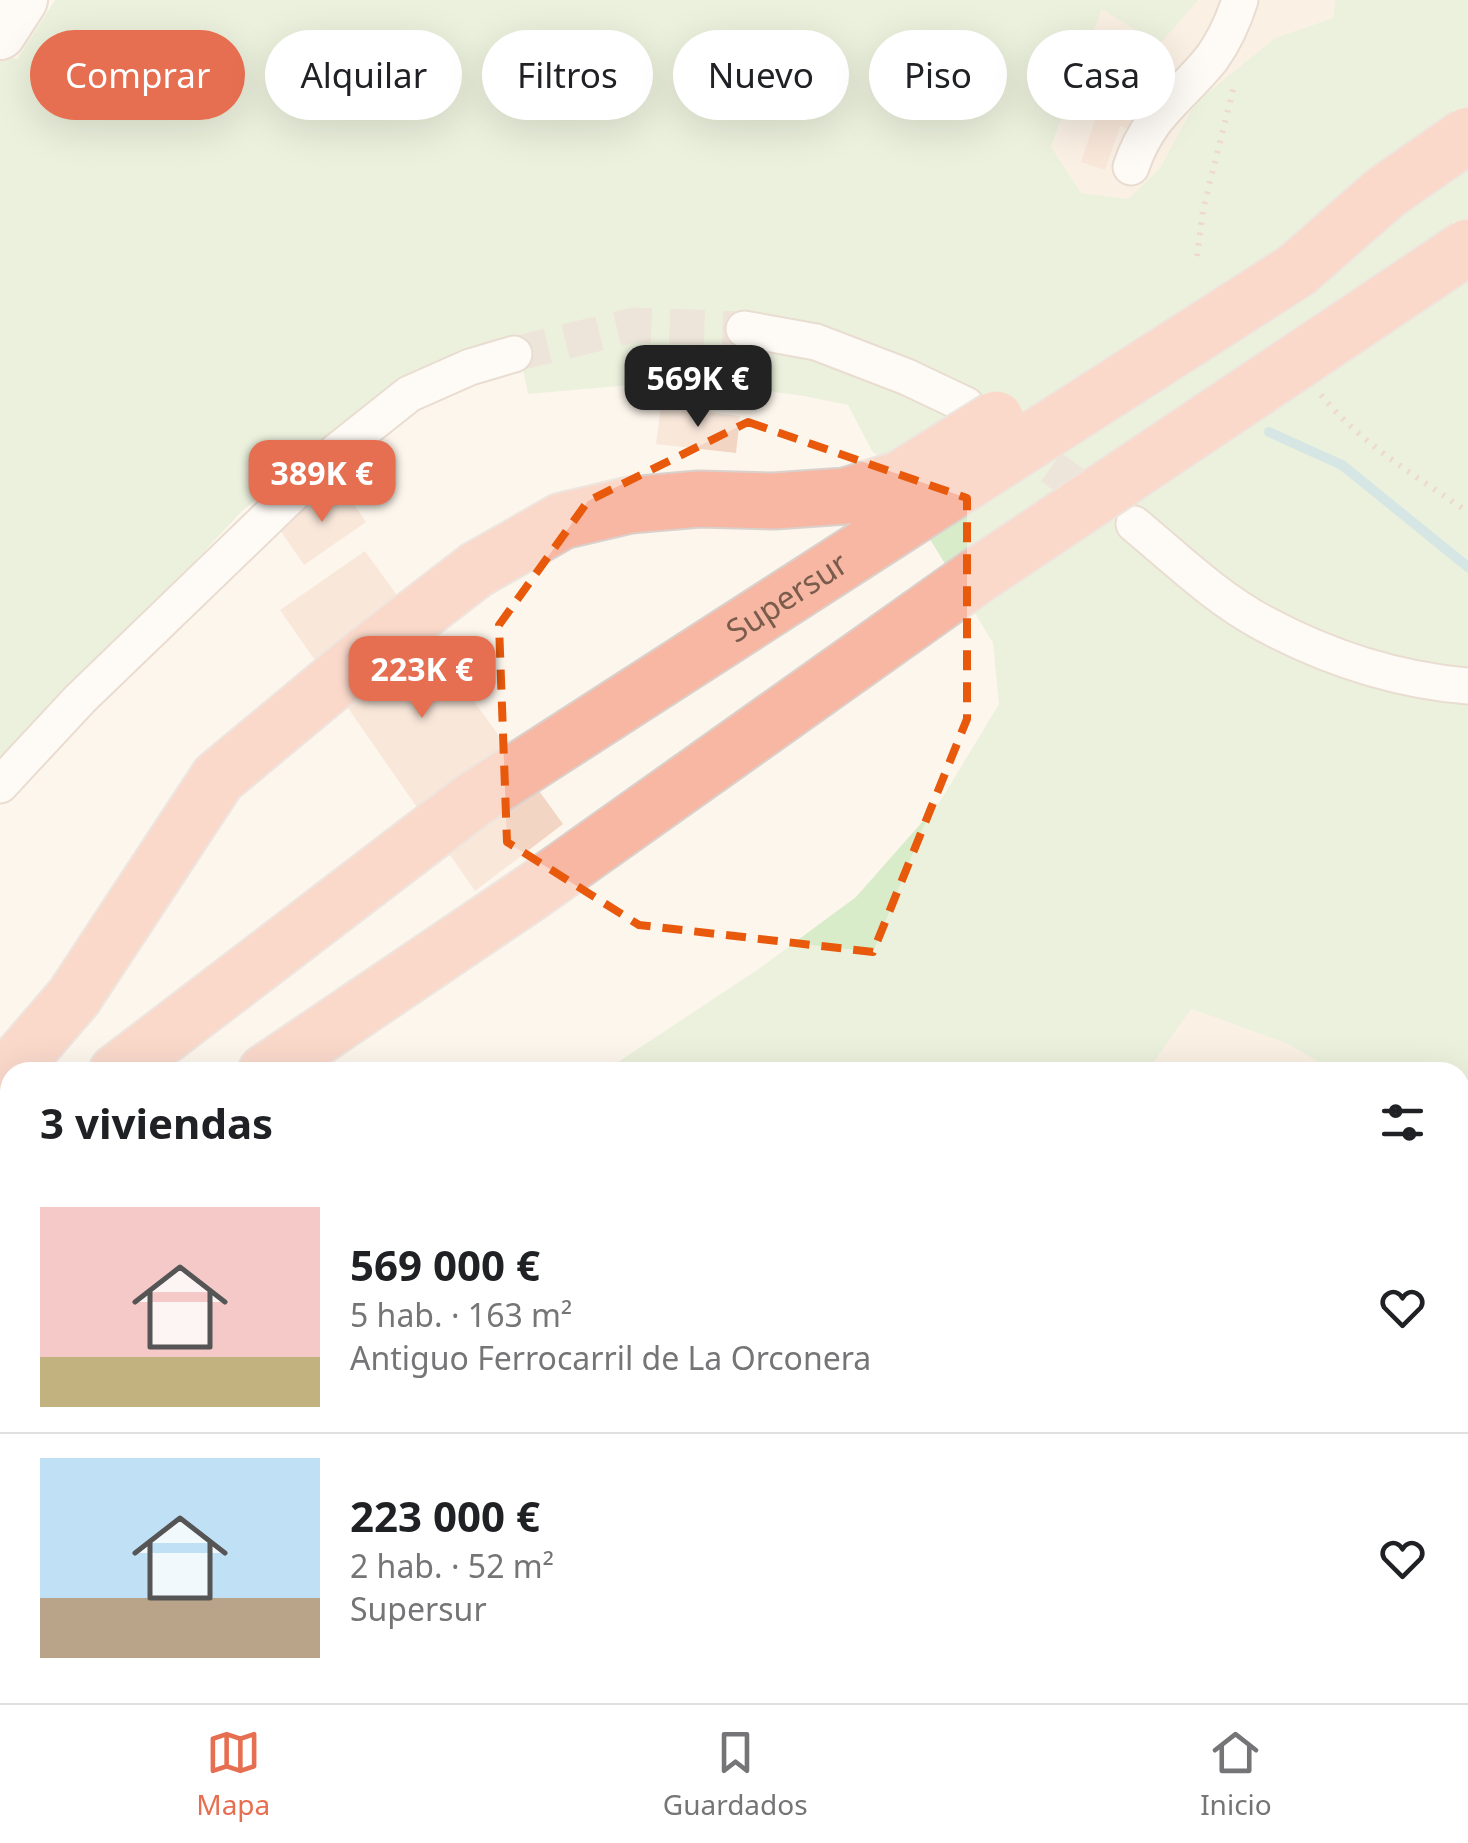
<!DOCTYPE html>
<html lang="es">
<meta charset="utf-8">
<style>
:root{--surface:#fff;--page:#f6f6f6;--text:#202124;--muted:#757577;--line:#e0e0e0;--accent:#e76f51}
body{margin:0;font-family:"Noto Sans",sans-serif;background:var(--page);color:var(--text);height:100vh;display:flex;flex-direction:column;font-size:38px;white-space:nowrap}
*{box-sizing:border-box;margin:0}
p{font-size:32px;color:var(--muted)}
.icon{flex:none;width:55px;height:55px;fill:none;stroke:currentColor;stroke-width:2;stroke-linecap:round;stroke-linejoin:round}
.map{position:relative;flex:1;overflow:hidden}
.drawer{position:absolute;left:0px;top:1062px;width:1470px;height:642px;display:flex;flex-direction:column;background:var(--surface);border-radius:30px 30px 0 0;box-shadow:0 10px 40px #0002}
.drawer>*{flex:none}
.hud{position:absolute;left:30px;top:30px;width:1410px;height:90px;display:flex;gap:20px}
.price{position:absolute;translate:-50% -85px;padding:0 22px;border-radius:20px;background:var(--accent);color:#fff;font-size:32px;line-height:65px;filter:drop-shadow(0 2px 5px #0008)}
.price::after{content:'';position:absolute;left:50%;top:60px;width:30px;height:22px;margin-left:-15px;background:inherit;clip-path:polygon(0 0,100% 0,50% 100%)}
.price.selected{background:#222;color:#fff}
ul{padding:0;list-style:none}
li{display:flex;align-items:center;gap:30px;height:250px;padding:0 40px}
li+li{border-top:2px solid var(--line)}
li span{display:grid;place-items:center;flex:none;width:280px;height:200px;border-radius:0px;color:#555}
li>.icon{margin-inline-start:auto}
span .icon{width:120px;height:120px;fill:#fffc;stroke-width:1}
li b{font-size:42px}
h2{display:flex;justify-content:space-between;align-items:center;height:120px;padding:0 40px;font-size:42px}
.pill{padding:0 35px;border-radius:45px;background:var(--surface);box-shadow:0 10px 40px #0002;font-size:35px;line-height:90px}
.pill.selected{background:var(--accent);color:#fff}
.dock{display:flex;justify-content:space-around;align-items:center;height:140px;border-top:2px solid var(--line);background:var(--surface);font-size:28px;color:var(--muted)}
.dock a{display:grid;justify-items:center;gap:5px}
.dock .selected{color:var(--accent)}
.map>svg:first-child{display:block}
.residential{fill:#f5e8da}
.green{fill:#d8ecc9}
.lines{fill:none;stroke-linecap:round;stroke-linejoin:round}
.stream{stroke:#a5d3da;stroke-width:10}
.building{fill:#f3d5c3}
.street-tunnel{stroke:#dcd0c4;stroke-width:35;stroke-dasharray:35 18;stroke-linecap:butt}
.street-casing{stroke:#d1beb0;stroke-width:39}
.secondary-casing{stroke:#d6c0b0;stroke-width:54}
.highway-casing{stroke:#dad1cd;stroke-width:59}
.path{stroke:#d9b8a5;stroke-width:6;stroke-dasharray:2.5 8;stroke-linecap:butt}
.street{stroke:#fff;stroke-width:35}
.secondary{stroke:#fff;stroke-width:50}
.highway{stroke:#f7b7a3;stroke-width:55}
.highway-bridge-casing{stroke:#dad1cd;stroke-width:59;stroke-linecap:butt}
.highway-bridge{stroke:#f7b7a3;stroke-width:55}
.marked{fill:none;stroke:#e8590c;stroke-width:8;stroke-dasharray:20 12;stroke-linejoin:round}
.labels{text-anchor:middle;stroke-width:8;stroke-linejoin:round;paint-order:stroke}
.street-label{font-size:32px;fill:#7a5c4d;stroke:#fffaf3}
</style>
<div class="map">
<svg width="1468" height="1703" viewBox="0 0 1468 1703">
<rect width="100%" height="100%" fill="#fdf6ec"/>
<path class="residential" d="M 1198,0 L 1335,0 L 1333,18 L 1275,38 L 1195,103 L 1160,168 L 1128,199 L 1081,193 L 1051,148 L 1102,9 L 1158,44 Z
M 1190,1009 L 1286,1043 L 1336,1072 L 1147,1072 Z
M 1460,1225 L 1468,1243 L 1468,1357 L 1460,1373 Z
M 1460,1566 L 1468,1566 L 1468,1703 L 1318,1703 L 1316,1695 L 1460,1695 Z"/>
<path class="green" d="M 55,0 L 1198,0 L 1159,45 L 1102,9 L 1051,147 L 1081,193 L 1128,199 L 1160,168 L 1195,103 L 1275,38 L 1333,18 L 1335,0 L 1468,0 L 1468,1243 L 1460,1225 L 1460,1072 L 1336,1072 L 1286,1043 L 1191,1009 L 1147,1072 L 603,1072 L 760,968 L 856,897 L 939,803 L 999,704 L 993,643 L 882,460 L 872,451 L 848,405 L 804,396 L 688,380 L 528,394 L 517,341 L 321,446 L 242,511 L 117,645 L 0,760 L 0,55 L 17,59 Z
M 1468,1357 L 1468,1566 L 1460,1566 L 1460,1373 Z
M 10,1411 L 10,1695 L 1316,1695 L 1318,1703 L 0,1703 L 0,1415 Z"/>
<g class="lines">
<path class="stream" d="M 1269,432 L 1342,465 L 1468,567"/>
</g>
<path class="building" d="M 1110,76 L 1149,90 L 1136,131 L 1120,126 L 1105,170 L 1081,162 Z
M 661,407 L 740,416 L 736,453 L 656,444 Z
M 340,485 L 366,522 L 304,565 L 278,527 Z
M 365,551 L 563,824 L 475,891 L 280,610 Z
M 1464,1619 L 1468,1620 L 1468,1687 L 1460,1685 L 1460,1640 Z"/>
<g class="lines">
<path class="street-tunnel" d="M 514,354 L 634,325 L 744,329
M 1008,436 L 1108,508"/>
<defs>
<path id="street" d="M 1131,167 C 1149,113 1180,98 1212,58 C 1224,41 1234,19 1240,0
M 744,329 L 816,342 L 907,377 L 966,405
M 1134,524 C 1175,558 1216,598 1263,623 C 1326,657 1397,680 1468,686
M 0,785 L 80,699 L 336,452 L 409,394 L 470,367 L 514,354
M 1460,1588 L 1468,1588
M 1428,1695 L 1432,1703
M 596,1703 L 598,1695"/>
<path id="secondary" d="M 0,34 L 22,0"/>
<g id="highway">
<path id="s1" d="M 117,1072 L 473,800 L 926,508"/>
<path d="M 266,1072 L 532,892 L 977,576"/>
<path d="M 0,1083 L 74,997 L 218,778 L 367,654 L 476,570 L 562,521 L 630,505 L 699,499 L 774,501 L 846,496 L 900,479"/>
<path d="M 0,1157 L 10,1150"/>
<path d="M 0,1245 L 10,1239"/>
</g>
</defs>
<use href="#street" class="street-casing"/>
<use href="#secondary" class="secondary-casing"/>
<use href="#highway" class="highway-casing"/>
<path class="path" d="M 1197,256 L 1203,210 L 1235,82
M 1321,395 C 1360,443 1417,477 1468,512"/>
<use href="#street" class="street"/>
<use href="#secondary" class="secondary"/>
<use href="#highway" class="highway"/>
<defs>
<path id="highway-bridge" d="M 900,479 L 996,419
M 926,508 L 1297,270 L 1386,192 L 1468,135
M 977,576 L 1468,247"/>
</defs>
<use href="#highway-bridge" class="highway-bridge-casing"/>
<use href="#highway-bridge" class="highway-bridge"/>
</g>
<path d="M0 0H1468V1703H0ZM 748,422 L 967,498 L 967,719 L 873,952 L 639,925 L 507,842 L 499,625 L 588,501 Z" fill="#fdf6ec" fill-opacity=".55" fill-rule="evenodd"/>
<path class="marked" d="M 748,422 L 967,498 L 967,719 L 873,952 L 639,925 L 507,842 L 499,625 L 588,501 Z"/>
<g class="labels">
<g class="street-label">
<text dy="11" stroke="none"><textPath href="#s1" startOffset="822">Supersur</textPath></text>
</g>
</g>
</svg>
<b class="price selected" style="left:698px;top:430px">569K €</b>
<b class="price" style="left:322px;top:525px">389K €</b>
<b class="price" style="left:422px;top:721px">223K €</b>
<div class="hud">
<a class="pill selected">Comprar</a>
<a class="pill">Alquilar</a>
<a class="pill">Filtros</a>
<a class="pill">Nuevo</a>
<a class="pill">Piso</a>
<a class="pill">Casa</a>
</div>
<section class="drawer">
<h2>3 viviendas<svg class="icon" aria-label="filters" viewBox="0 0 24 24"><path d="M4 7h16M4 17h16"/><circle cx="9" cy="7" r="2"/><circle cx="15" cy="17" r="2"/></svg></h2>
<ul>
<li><span style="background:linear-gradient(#f6c9c9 75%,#c2b280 0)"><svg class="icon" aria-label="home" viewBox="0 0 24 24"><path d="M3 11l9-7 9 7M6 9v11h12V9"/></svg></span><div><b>569 000 €</b><p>5 hab. · 163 m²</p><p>Antiguo Ferrocarril de La Orconera</p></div><svg class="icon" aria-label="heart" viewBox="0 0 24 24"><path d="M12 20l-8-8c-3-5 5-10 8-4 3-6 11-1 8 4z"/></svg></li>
<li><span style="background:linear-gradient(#bfe0f5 70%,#b9a48a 0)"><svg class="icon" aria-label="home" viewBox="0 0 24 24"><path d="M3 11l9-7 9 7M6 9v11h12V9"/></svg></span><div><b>223 000 €</b><p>2 hab. · 52 m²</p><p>Supersur</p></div><svg class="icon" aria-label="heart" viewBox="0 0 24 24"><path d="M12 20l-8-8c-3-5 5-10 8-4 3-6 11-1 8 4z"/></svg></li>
</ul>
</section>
</div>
<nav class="dock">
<a class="selected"><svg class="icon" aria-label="map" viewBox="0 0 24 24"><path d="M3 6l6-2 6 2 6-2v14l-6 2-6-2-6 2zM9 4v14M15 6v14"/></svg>Mapa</a>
<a><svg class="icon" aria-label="saved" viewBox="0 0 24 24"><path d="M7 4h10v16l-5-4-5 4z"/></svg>Guardados</a>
<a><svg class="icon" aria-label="home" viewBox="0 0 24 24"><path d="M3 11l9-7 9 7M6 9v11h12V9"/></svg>Inicio</a>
</nav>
